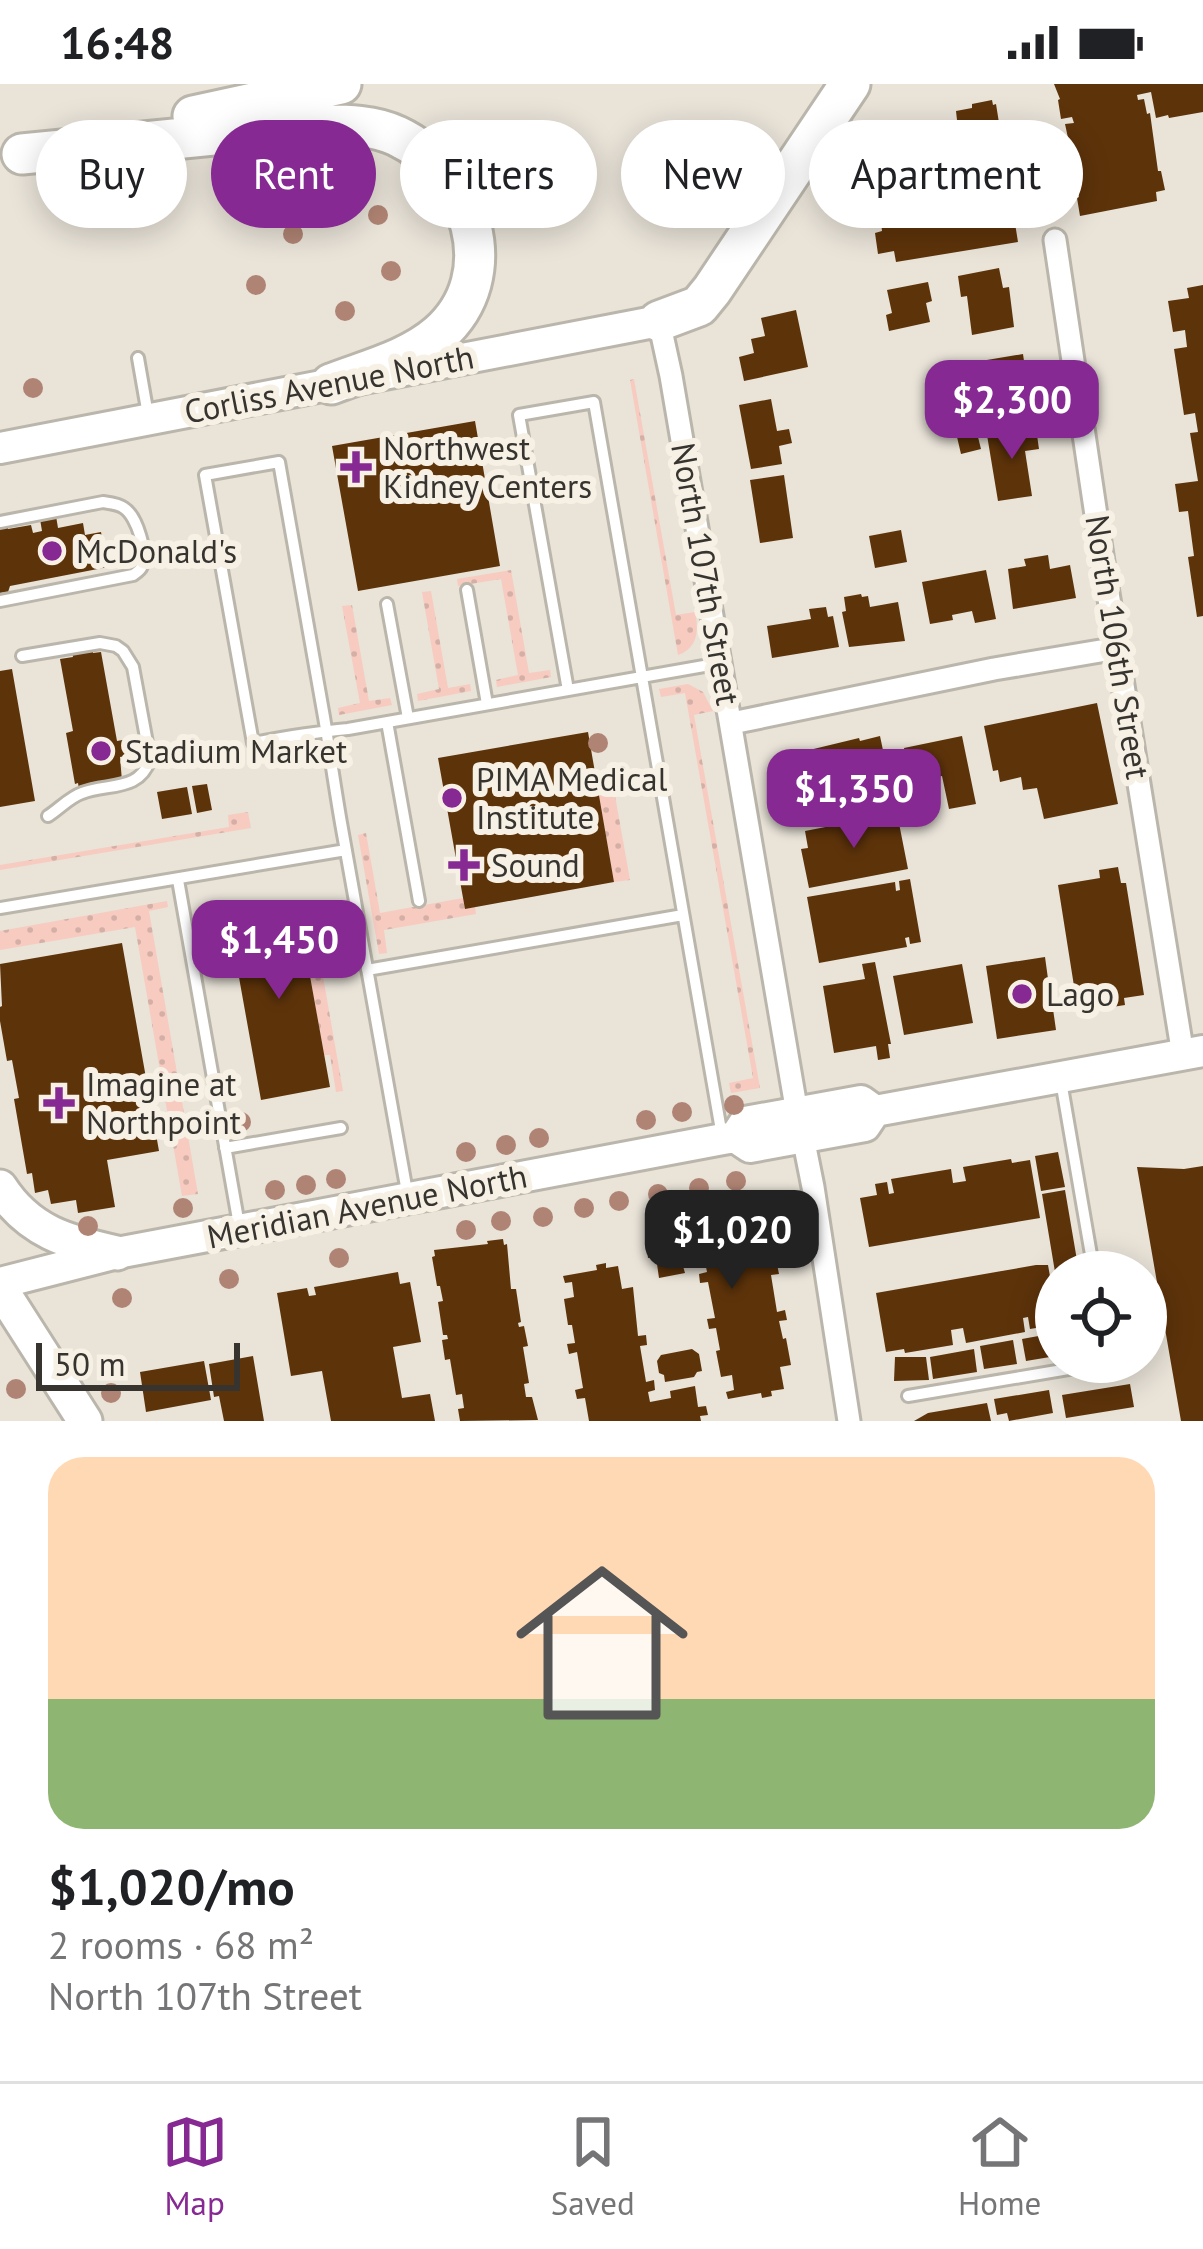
<!DOCTYPE html>
<meta charset="utf-8">
<style>
:root{--surface:#fff;--page:#f2f2f2;--text:#202124;--muted:#757577;--line:#e0e0e0;--accent:#862993}
body{margin:0;font-family:"PT Sans",sans-serif;background:var(--page);color:var(--text);height:100vh;display:flex;flex-direction:column;font-size:45px;white-space:nowrap}
*{box-sizing:border-box;margin:0}
p{font-size:39px;color:var(--muted)}
.icon{flex:none;width:66px;height:66px;fill:none;stroke:currentColor;stroke-width:2;stroke-linecap:round;stroke-linejoin:round}
.map{position:relative;height:1337px;overflow:hidden}
.side{display:flex;flex-direction:column;background:var(--surface);flex:1}
.side>*{flex:none}
.hud{position:absolute;left:36px;top:36px;width:1131px;height:108px;display:flex;gap:24px}
.buttons{position:absolute;left:1035px;top:1167px;display:grid;gap:24px}
.buttons a{display:grid;place-items:center;width:132px;height:132px;border-radius:50%;background:var(--surface);box-shadow:0 6px 30px #0003;font-size:60px}
.scale{position:absolute;left:36px;bottom:30px;width:204px;box-sizing:border-box;padding-left:12px;border:6px solid #373430;border-top:0;font-size:33px;line-height:42px;white-space:nowrap;color:#373430;-webkit-text-stroke:9px #f7f1e5;paint-order:stroke}
.price{position:absolute;translate:-50% -102px;padding:0 27px;border-radius:24px;background:var(--accent);color:#fff;font-size:39px;line-height:78px;filter:drop-shadow(0 3px 6px #0008)}
.price::after{content:'';position:absolute;left:50%;top:72px;width:36px;height:27px;margin-left:-18px;background:inherit;clip-path:polygon(0 0,100% 0,50% 100%)}
.price.active{background:#222;color:#fff}
ul{padding:0;list-style:none}
li{display:grid;align-content:center;gap:24px;height:636px;padding:0 48px}
li span{display:grid;place-items:center;height:372px;border-radius:36px;color:#555}
li>.icon{margin-inline-start:auto}
span .icon{width:216px;height:216px;fill:#fffc;stroke-width:1}
li b{font-size:51px}
.tag{padding:0 42px;border-radius:54px;background:var(--surface);box-shadow:0 6px 30px #0003;font-size:42px;line-height:108px}
.tag.active{background:var(--accent);color:#fff}
.status{display:flex;justify-content:space-between;align-items:center;height:84px;padding:0 60px;background:var(--surface);direction:ltr}
.status svg{height:33px;fill:currentColor}
.tab-bar{display:flex;justify-content:space-around;align-items:center;height:168px;border-top:3px solid var(--line);background:var(--surface);font-size:33px;color:var(--muted)}
.tab-bar a{display:grid;justify-items:center;gap:6px}
.tab-bar .active{color:var(--accent)}
.map>svg:first-child{display:block}
.grass{fill:url(#grass-dots)}
.building{fill:#5d330a}
.lines{fill:none;stroke-linecap:round;stroke-linejoin:round}
.lane-casing{stroke:#bbb6ab;stroke-width:16}
.street-casing{stroke:#bbb6ab;stroke-width:27}
.secondary-casing{stroke:#bbb6ab;stroke-width:36}
.primary-casing{stroke:#bbb6ab;stroke-width:39}
.highway-casing{stroke:#bbb6ab;stroke-width:45}
.lane{stroke:#fff;stroke-width:10}
.street{stroke:#fff;stroke-width:21}
.secondary{stroke:#fff;stroke-width:30}
.primary{stroke:#fff;stroke-width:33}
.highway{stroke:#fff;stroke-width:39}
.tree{fill:#b08474}
.poi-dot{fill:#862993;stroke:#f7f1e5;stroke-width:4.5}
.labels{text-anchor:middle;stroke-width:12;stroke-linejoin:round;paint-order:stroke}
.street-label{font-size:33px;fill:#373430;stroke:#f7f1e5}
.poi-label{font-size:33px;fill:#373430;stroke:#f7f1e5;text-anchor:start}
</style>
<div class="status"><b>16:48</b><svg viewBox="0 0 49 12"><path d="M0 12V9h3v3zM5 12V6h3v6zM10 12V3h3v9zM15 12V0h3v12zM26 1h20v11H26zM47 4h2v5h-2z"/></svg></div>
<div class="map">
<svg width="1203" height="1337" viewBox="0 0 1203 1337">
<defs>
<pattern id="grass-dots" width="8" height="8" patternUnits="userSpaceOnUse" patternTransform="scale(3)"><rect width="8" height="8" fill="#f7cbc0"/><path d="M2 2h.1M6 6h.1" fill="none" stroke="#d4afa5" stroke-width="1.8" stroke-linecap="round"/></pattern>
</defs>
<rect width="100%" height="100%" fill="#e9e3d8"/>
<path class="grass" d="M 634,295 L 676,531 L 695,528 C 699,546 698,564 678,571 L 630,296 Z
M 511,486 L 529,589 L 550,586 L 551,593 L 497,603 L 496,596 L 518,591 L 501,495 L 458,502 L 457,495 Z
M 431,507 L 448,604 L 470,600 L 471,607 L 418,617 L 417,610 L 439,605 L 422,508 Z
M 352,521 L 369,617 L 390,614 L 392,621 L 339,631 L 338,624 L 360,619 L 342,522 Z
M 688,600 L 703,608 L 713,627 L 694,631 L 760,1004 L 731,1009 L 729,999 L 753,994 L 685,609 L 661,613 L 659,605 Z
M 614,706 L 630,796 L 614,798 L 598,708 Z
M 248,728 L 251,744 L 0,786 L 0,781 L 229,743 L 228,731 Z
M 366,749 L 380,829 L 463,814 L 465,824 L 475,823 L 476,830 L 384,846 L 387,869 L 379,870 L 358,751 Z
M 167,817 L 168,823 L 149,827 L 198,1110 L 182,1112 L 135,843 L 0,866 L 0,847 Z
M 310,818 L 343,1007 L 336,1008 L 330,971 L 324,971 L 297,820 Z"/>
<path class="building" d="M 1054,0 L 1203,0 L 1203,28 L 1169,34 L 1168,31 L 1156,34 L 1151,8 L 1137,11 L 1138,16 L 1144,15 L 1147,30 L 1150,29 L 1158,87 L 1161,87 L 1165,106 L 1156,108 L 1157,117 L 1080,132 L 1077,114 L 1079,113 L 1065,55 L 1068,54 L 1065,40 L 1074,39 L 1072,33 L 1061,35 L 1058,16 L 1060,15 Z
M 992,16 L 993,21 L 996,20 L 1018,158 L 896,178 L 894,167 L 878,170 L 875,149 L 882,147 L 880,130 L 900,127 L 899,123 L 915,120 L 916,128 L 930,126 L 919,60 L 944,56 L 943,49 L 951,37 L 957,36 L 956,27 L 972,24 L 972,20 Z
M 999,184 L 1003,204 L 1009,203 L 1014,243 L 972,251 L 967,212 L 961,213 L 958,192 Z
M 928,198 L 932,217 L 926,219 L 930,238 L 889,247 L 886,231 L 892,229 L 887,206 Z
M 1203,201 L 1203,532 L 1197,533 L 1188,473 L 1194,472 L 1188,427 L 1179,428 L 1175,400 L 1198,397 L 1190,349 L 1198,348 L 1195,329 L 1184,331 L 1174,265 L 1187,263 L 1185,246 L 1173,248 L 1168,217 L 1189,214 L 1187,204 Z
M 796,226 L 808,283 L 744,297 L 739,273 L 754,269 L 751,255 L 765,252 L 761,234 Z
M 1023,270 L 1026,291 L 1008,294 L 1013,329 L 978,334 L 969,279 Z
M 771,315 L 777,347 L 789,345 L 792,359 L 779,362 L 782,380 L 751,385 L 739,321 Z
M 475,337 L 500,482 L 358,507 L 332,362 Z
M 1036,344 L 1039,365 L 1025,367 L 1032,412 L 998,417 L 987,351 Z
M 977,349 L 981,365 L 961,370 L 957,353 Z
M 784,391 L 793,454 L 760,459 L 750,396 Z
M 56,432 L 58,444 L 83,439 L 85,451 L 101,448 L 108,483 L 10,502 L 8,508 L 0,509 L 0,443 L 8,441 L 8,445 L 31,441 L 33,449 L 42,447 L 40,435 Z
M 901,446 L 907,478 L 875,484 L 869,452 Z
M 1048,471 L 1050,485 L 1070,481 L 1076,514 L 1013,525 L 1008,485 L 1026,482 L 1024,475 Z
M 986,486 L 996,535 L 975,539 L 972,527 L 952,531 L 953,536 L 930,540 L 922,498 Z
M 861,510 L 862,513 L 868,512 L 870,523 L 898,518 L 905,557 L 849,563 L 842,528 L 846,527 L 844,513 Z
M 826,523 L 828,533 L 833,532 L 839,563 L 772,574 L 767,542 L 811,535 L 809,525 Z
M 93,565 L 93,569 L 101,568 L 117,657 L 128,655 L 131,671 L 120,673 L 122,697 L 79,705 L 78,699 L 75,700 L 66,649 L 73,647 L 60,575 L 73,573 L 72,568 Z
M 12,585 L 35,717 L 0,723 L 0,587 Z
M 1097,619 L 1118,720 L 1044,735 L 1037,704 L 1023,706 L 1021,693 L 1000,698 L 998,686 L 993,687 L 984,642 Z
M 588,648 L 614,798 L 465,825 L 438,674 Z
M 880,652 L 892,709 L 808,726 L 803,703 L 813,701 L 812,691 L 802,694 L 797,669 L 859,654 L 860,657 Z
M 962,652 L 976,720 L 949,725 L 942,692 L 911,698 L 904,664 Z
M 207,700 L 212,726 L 197,729 L 192,702 Z
M 187,703 L 192,730 L 162,735 L 157,708 Z
M 897,729 L 908,785 L 809,804 L 801,765 L 808,764 L 805,747 Z
M 1118,783 L 1121,799 L 1126,799 L 1144,911 L 1124,914 L 1125,921 L 1106,924 L 1105,917 L 1077,921 L 1058,801 L 1100,794 L 1099,786 Z
M 910,795 L 921,858 L 910,860 L 909,853 L 905,854 L 907,863 L 819,879 L 807,813 L 895,798 L 896,807 L 900,806 L 899,797 Z
M 297,820 L 330,1003 L 261,1016 L 228,832 Z
M 122,859 L 159,1067 L 107,1076 L 115,1123 L 78,1129 L 76,1116 L 51,1120 L 48,1106 L 35,1109 L 32,1089 L 27,1090 L 14,1015 L 19,1014 L 12,976 L 7,977 L 0,937 L 0,923 L 2,922 L 0,880 Z
M 1045,873 L 1049,902 L 1052,902 L 1055,917 L 1052,918 L 1056,946 L 997,955 L 986,882 Z
M 875,878 L 891,960 L 888,960 L 890,974 L 878,976 L 876,962 L 834,969 L 823,902 L 865,895 L 862,880 Z
M 962,880 L 973,939 L 904,951 L 893,892 Z
M 1058,1068 L 1065,1103 L 1041,1107 L 1035,1072 Z
M 1011,1075 L 1012,1079 L 1030,1076 L 1040,1134 L 869,1163 L 860,1114 L 877,1111 L 875,1100 L 887,1098 L 889,1110 L 894,1109 L 891,1095 L 951,1085 L 953,1099 L 966,1097 L 963,1083 Z
M 1203,1082 L 1203,1337 L 1181,1337 L 1137,1083 L 1184,1085 Z
M 1065,1106 L 1079,1188 L 1055,1188 L 1042,1110 Z
M 758,1120 L 761,1137 L 769,1135 L 771,1145 L 763,1146 L 769,1182 L 777,1180 L 779,1190 L 771,1191 L 777,1228 L 785,1226 L 787,1236 L 779,1237 L 783,1255 L 786,1254 L 791,1281 L 780,1283 L 784,1305 L 771,1307 L 772,1312 L 762,1314 L 761,1309 L 728,1315 L 726,1308 L 734,1306 L 732,1291 L 721,1293 L 716,1267 L 720,1266 L 716,1244 L 709,1245 L 707,1235 L 715,1234 L 708,1198 L 700,1199 L 699,1190 L 707,1188 L 705,1178 L 683,1182 L 685,1189 L 659,1194 L 656,1173 L 648,1174 L 647,1165 L 654,1163 L 650,1142 L 700,1133 L 699,1126 L 709,1124 L 710,1131 Z
M 503,1155 L 504,1161 L 507,1160 L 511,1205 L 516,1205 L 521,1238 L 518,1239 L 519,1243 L 524,1242 L 528,1262 L 523,1263 L 529,1299 L 524,1300 L 526,1313 L 532,1313 L 538,1336 L 460,1337 L 458,1325 L 464,1324 L 462,1310 L 456,1311 L 450,1275 L 445,1276 L 442,1256 L 448,1255 L 447,1251 L 443,1251 L 438,1218 L 443,1217 L 440,1202 L 437,1202 L 432,1173 L 435,1172 L 434,1166 L 488,1160 L 487,1157 Z
M 606,1179 L 606,1184 L 618,1182 L 622,1205 L 633,1203 L 638,1252 L 646,1251 L 647,1261 L 640,1262 L 646,1298 L 654,1296 L 655,1306 L 648,1308 L 650,1318 L 671,1314 L 670,1307 L 695,1302 L 698,1323 L 706,1322 L 708,1331 L 700,1332 L 701,1337 L 589,1337 L 585,1314 L 577,1315 L 575,1306 L 583,1304 L 577,1268 L 569,1270 L 567,1260 L 575,1259 L 572,1241 L 568,1241 L 564,1215 L 574,1213 L 572,1198 L 565,1199 L 563,1192 L 597,1186 L 596,1181 Z
M 1036,1181 L 1048,1181 L 1056,1226 L 1056,1229 L 1040,1232 L 1042,1243 L 1030,1245 L 1028,1233 L 1023,1234 L 1025,1248 L 966,1259 L 963,1244 L 951,1246 L 953,1261 L 905,1269 L 904,1265 L 886,1268 L 876,1209 Z
M 398,1188 L 400,1200 L 410,1198 L 421,1258 L 393,1263 L 402,1314 L 430,1310 L 435,1337 L 331,1337 L 322,1287 L 291,1292 L 277,1209 L 307,1204 L 309,1212 L 316,1211 L 314,1203 Z
M 1055,1249 L 1056,1272 L 1026,1277 L 1022,1255 Z
M 1013,1256 L 1017,1280 L 984,1285 L 980,1262 Z
M 692,1265 L 699,1270 L 702,1287 L 697,1288 L 694,1293 L 665,1298 L 664,1291 L 659,1289 L 657,1277 L 661,1271 Z
M 974,1265 L 977,1288 L 933,1295 L 930,1273 Z
M 253,1272 L 264,1337 L 224,1337 L 219,1312 L 214,1313 L 209,1280 Z
M 895,1273 L 926,1273 L 929,1296 L 894,1297 Z
M 204,1277 L 211,1316 L 146,1328 L 140,1288 Z
M 1130,1300 L 1134,1323 L 1066,1334 L 1062,1311 Z
M 1049,1306 L 1053,1329 L 1009,1337 L 1007,1329 L 997,1331 L 994,1315 Z
M 987,1319 L 991,1337 L 914,1337 L 928,1329 Z"/>
<g class="lines">
<defs>
<path id="lane" d="M 138,274 L 148,331
M 0,438 L 103,418 C 110,419 119,420 124,424 C 137,432 149,471 141,484 C 139,487 136,489 133,491 L 0,517
M 467,506 L 487,620
M 387,520 L 408,634
M 22,572 L 100,559 L 116,562 L 123,567 L 133,583 L 150,675 C 140,708 108,699 82,709 C 70,713 59,725 48,732
M 568,606 L 519,331 L 594,318 L 722,1052
M 387,638 L 419,817
M 178,796 L 239,1141
M 0,824 L 346,766
M 367,886 L 683,831
M 1061,997 L 1094,1188
M 225,1064 L 341,1044
M 407,1108 L 341,739 C 335,704 330,669 324,633 L 279,378 L 205,391 L 253,659 C 285,653 316,648 348,645 L 721,579
M 908,1312 L 1110,1278"/>
<path id="street" d="M 1055,156 L 1103,478 L 1183,971
M 659,237 L 671,292 L 797,1029
M 732,639 L 994,585 L 1118,564
M 803,1053 L 813,1103 L 849,1337"/>
<path id="secondary" d="M 0,364 L 659,237
M 735,1053 L 745,1038 L 861,1017 L 875,1027 L 1203,967
M 0,1199 L 117,1169 L 723,1055 L 735,1053 L 750,1063 L 865,1042 L 875,1027"/>
<path id="primary" d="M 0,1103 C 29,1148 67,1158 117,1169
M 0,1204 L 85,1337"/>
<path id="highway" d="M 193,32 L 341,0
M 22,70 L 316,41 C 343,41 372,40 397,52 C 471,87 506,191 439,250 C 409,276 367,286 331,300
M 659,237 L 699,222 L 712,206 L 850,0"/>
</defs>
<use href="#lane" class="lane-casing"/>
<use href="#street" class="street-casing"/>
<use href="#secondary" class="secondary-casing"/>
<use href="#primary" class="primary-casing"/>
<use href="#highway" class="highway-casing"/>
<use href="#lane" class="lane"/>
<use href="#street" class="street"/>
<use href="#secondary" class="secondary"/>
<use href="#primary" class="primary"/>
<use href="#highway" class="highway"/>
</g>
<g class="tree">
<circle cx="378" cy="131" r="10"/>
<circle cx="293" cy="150" r="10"/>
<circle cx="391" cy="187" r="10"/>
<circle cx="256" cy="201" r="10"/>
<circle cx="345" cy="227" r="10"/>
<circle cx="33" cy="304" r="10"/>
<circle cx="598" cy="659" r="10"/>
<circle cx="734" cy="1021" r="10"/>
<circle cx="682" cy="1028" r="10"/>
<circle cx="646" cy="1036" r="10"/>
<circle cx="241" cy="1038" r="10"/>
<circle cx="539" cy="1054" r="10"/>
<circle cx="506" cy="1061" r="10"/>
<circle cx="466" cy="1068" r="10"/>
<circle cx="336" cy="1095" r="10"/>
<circle cx="736" cy="1097" r="10"/>
<circle cx="306" cy="1101" r="10"/>
<circle cx="699" cy="1104" r="10"/>
<circle cx="275" cy="1106" r="10"/>
<circle cx="658" cy="1110" r="10"/>
<circle cx="619" cy="1117" r="10"/>
<circle cx="183" cy="1124" r="10"/>
<circle cx="584" cy="1124" r="10"/>
<circle cx="543" cy="1133" r="10"/>
<circle cx="501" cy="1137" r="10"/>
<circle cx="88" cy="1142" r="10"/>
<circle cx="466" cy="1146" r="10"/>
<circle cx="339" cy="1174" r="10"/>
<circle cx="229" cy="1195" r="10"/>
<circle cx="122" cy="1214" r="10"/>
<circle cx="16" cy="1305" r="10"/>
<circle cx="111" cy="1309" r="10"/>
</g>
<g class="poi-dot">
<path d="M350 365h12v12h12v12h-12v12h-12v-12h-12v-12h12z"/>
<circle cx="52" cy="467" r="12"/>
<circle cx="101" cy="667" r="12"/>
<circle cx="452" cy="714" r="12"/>
<path d="M458 763h12v12h12v12h-12v12h-12v-12h-12v-12h12z"/>
<circle cx="1022" cy="910" r="12"/>
<path d="M53 1001h12v12h12v12h-12v12h-12v-12h-12v-12h12z"/>
</g>
<g class="labels">
<g class="street-label">
<text transform="translate(329 300) rotate(-11)" y="12">Corliss Avenue North</text>
<text transform="translate(706 490) rotate(80)" y="12">North 107th Street</text>
<text transform="translate(1118 563) rotate(81)" y="12">North 106th Street</text>
<text transform="translate(367 1122) rotate(-11)" y="12">Meridian Avenue North</text>
</g>
<g class="poi-label">
<text x="383" y="376">Northwest<tspan x="383" dy="38">Kidney Centers</tspan></text>
<text x="76" y="479">McDonald's</text>
<text x="125" y="679">Stadium Market</text>
<text x="476" y="707">PIMA Medical<tspan x="476" dy="38">Institute</tspan></text>
<text x="491" y="793">Sound</text>
<text x="1046" y="922">Lago</text>
<text x="86" y="1012">Imagine at<tspan x="86" dy="38">Northpoint</tspan></text>
</g>
</g>
</svg>
<div class="buttons">
<a><svg class="icon" aria-label="locate" viewBox="0 0 24 24"><circle cx="12" cy="12" r="6"/><path d="M12 2v4M12 18v4M2 12h4M18 12h4"/></svg></a>
</div>
<div class="scale">50 m</div>
<b class="price" style="left:1012px;top:378px">$2,300</b>
<b class="price" style="left:854px;top:767px">$1,350</b>
<b class="price" style="left:279px;top:918px">$1,450</b>
<b class="price active" style="left:732px;top:1208px">$1,020</b>
<div class="hud">
<a class="tag">Buy</a>
<a class="tag active">Rent</a>
<a class="tag">Filters</a>
<a class="tag">New</a>
<a class="tag">Apartment</a>
</div>
</div>
<section class="side">
<ul>
<li><span style="background:linear-gradient(#ffd9b3 65%,#8fb573 0)"><svg class="icon" aria-label="home" viewBox="0 0 24 24"><path d="M3 11l9-7 9 7M6 9v11h12V9"/></svg></span><div><b>$1,020/mo</b><p>2 rooms · 68 m²</p><p>North 107th Street</p></div></li>
</ul>
</section>
<nav class="tab-bar">
<a class="active"><svg class="icon" aria-label="map" viewBox="0 0 24 24"><path d="M3 6l6-2 6 2 6-2v14l-6 2-6-2-6 2zM9 4v14M15 6v14"/></svg>Map</a>
<a><svg class="icon" aria-label="saved" viewBox="0 0 24 24"><path d="M7 4h10v16l-5-4-5 4z"/></svg>Saved</a>
<a><svg class="icon" aria-label="home" viewBox="0 0 24 24"><path d="M3 11l9-7 9 7M6 9v11h12V9"/></svg>Home</a>
</nav>
